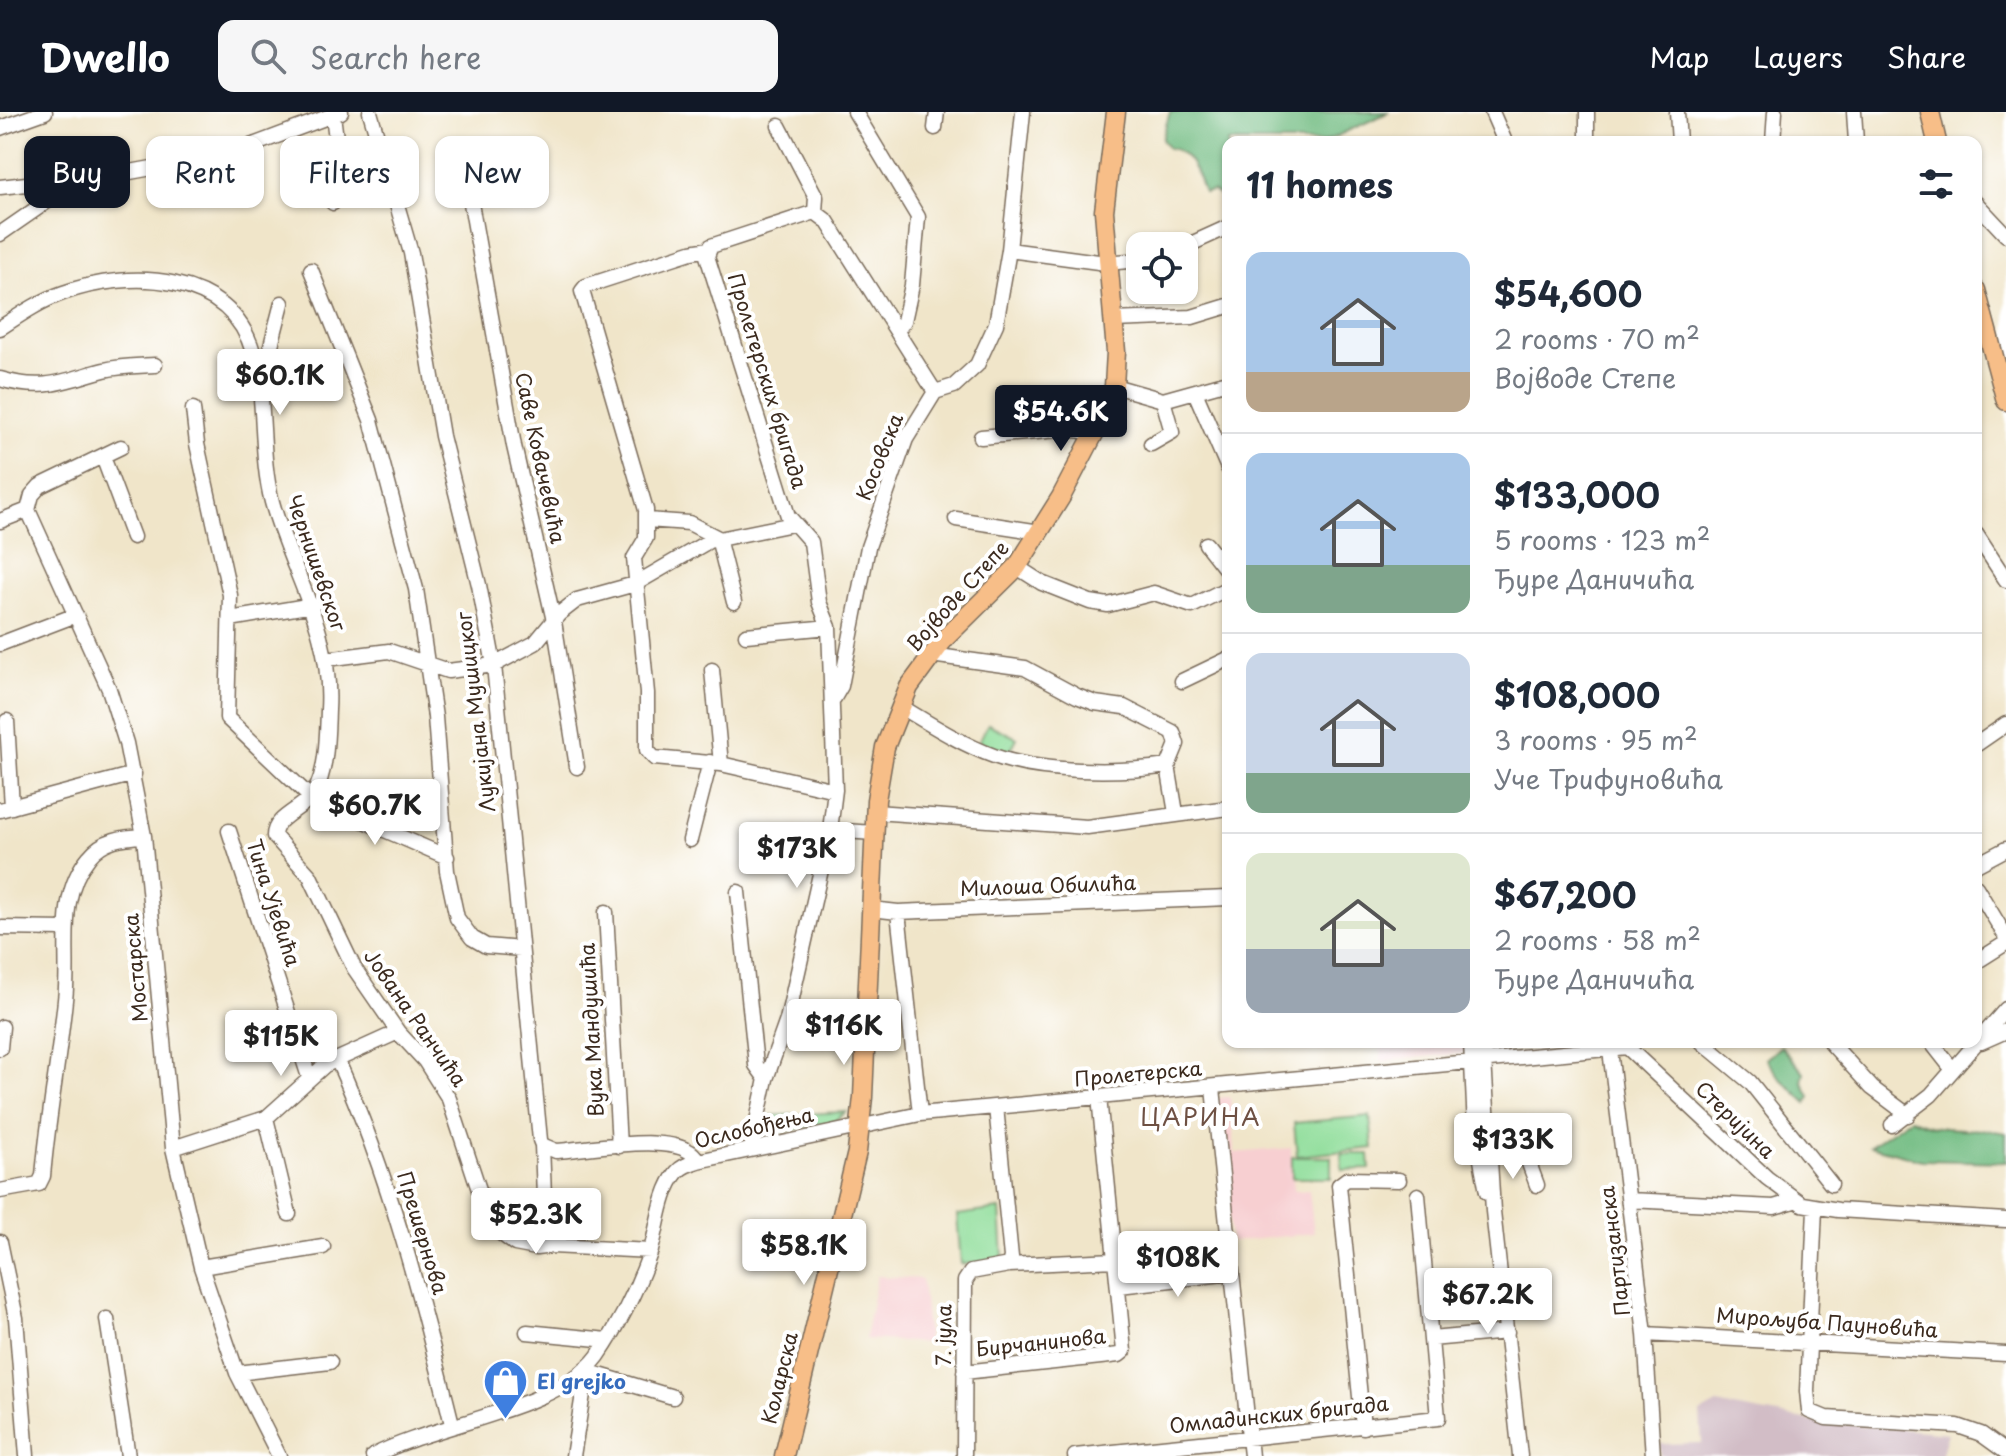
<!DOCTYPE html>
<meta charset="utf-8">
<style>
:root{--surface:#fff;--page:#f6f6f7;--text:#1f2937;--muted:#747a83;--line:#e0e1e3;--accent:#111827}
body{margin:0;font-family:"Playpen Sans",sans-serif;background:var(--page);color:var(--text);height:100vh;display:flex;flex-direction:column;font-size:30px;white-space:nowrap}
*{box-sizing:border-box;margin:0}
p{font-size:26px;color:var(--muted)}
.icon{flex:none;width:44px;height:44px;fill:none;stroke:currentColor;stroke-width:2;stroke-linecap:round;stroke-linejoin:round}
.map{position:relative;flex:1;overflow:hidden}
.side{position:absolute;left:1222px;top:24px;width:760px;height:912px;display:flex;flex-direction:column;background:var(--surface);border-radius:16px;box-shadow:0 2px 6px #0004}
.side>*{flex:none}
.banner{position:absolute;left:24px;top:24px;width:760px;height:72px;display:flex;gap:16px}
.buttons{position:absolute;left:1126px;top:120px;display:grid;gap:16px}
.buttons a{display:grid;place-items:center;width:72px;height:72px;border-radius:16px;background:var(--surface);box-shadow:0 2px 6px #0004;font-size:40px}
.price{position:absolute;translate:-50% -68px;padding:0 18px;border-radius:8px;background:#fff;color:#222;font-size:26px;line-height:52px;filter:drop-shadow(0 2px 4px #0008)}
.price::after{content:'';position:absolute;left:50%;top:48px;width:24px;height:18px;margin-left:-12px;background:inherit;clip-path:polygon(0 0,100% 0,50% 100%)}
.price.active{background:var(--accent);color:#fff}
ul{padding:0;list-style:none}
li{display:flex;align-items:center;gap:24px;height:200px;padding:0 24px}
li+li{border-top:2px solid var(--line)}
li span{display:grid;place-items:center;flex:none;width:224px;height:160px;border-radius:16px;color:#555}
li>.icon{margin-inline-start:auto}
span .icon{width:96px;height:96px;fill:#fffc;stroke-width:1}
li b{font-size:34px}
h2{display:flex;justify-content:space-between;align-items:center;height:96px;padding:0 24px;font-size:34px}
.pill{padding:0 28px;border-radius:16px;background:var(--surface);box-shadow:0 2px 6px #0004;font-size:28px;line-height:72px}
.pill.active{background:var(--accent);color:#fff}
header{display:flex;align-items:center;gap:48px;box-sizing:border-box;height:112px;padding:0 40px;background:var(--accent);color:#fff}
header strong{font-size:38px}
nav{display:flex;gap:44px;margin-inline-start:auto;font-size:28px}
.search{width:560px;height:72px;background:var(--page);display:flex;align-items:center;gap:20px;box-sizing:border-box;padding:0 28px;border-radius:16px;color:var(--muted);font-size:30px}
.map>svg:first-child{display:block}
.built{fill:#f7cfd1}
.industrial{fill:#d2bdc6}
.green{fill:#92de9c;stroke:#66845d;stroke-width:2}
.forest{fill:#75bd84;stroke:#587451;stroke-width:2}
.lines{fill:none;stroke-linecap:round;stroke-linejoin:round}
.minor-casing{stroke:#7a6b5a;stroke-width:17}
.major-casing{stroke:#7a6b5a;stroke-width:21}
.minor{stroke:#fff;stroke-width:14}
.major{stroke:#f7be88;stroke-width:18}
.labels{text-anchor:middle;stroke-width:8;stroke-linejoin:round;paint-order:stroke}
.street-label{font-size:20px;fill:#3b2a1e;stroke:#fff}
.shop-label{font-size:20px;font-weight:bold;fill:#366cbe;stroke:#fff;text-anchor:start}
.quarter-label{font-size:24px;letter-spacing:2px;fill:#6e5043;stroke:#fff}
</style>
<header>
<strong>Dwello</strong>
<div class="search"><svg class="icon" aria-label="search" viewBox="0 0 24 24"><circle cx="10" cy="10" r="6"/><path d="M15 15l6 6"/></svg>Search here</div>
<nav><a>Map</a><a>Layers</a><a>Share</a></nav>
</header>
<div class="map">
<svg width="2006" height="1344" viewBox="0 0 2006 1344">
<rect width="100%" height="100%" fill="#fff"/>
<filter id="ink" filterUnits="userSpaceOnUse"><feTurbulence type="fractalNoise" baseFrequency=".0125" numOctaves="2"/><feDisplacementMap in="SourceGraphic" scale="16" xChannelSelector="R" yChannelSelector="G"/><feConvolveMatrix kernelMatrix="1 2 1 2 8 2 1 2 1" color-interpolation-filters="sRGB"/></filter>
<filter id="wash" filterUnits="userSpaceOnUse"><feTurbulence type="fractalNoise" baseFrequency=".006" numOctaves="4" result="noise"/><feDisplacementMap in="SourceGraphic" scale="32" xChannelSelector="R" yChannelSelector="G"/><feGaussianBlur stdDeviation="1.8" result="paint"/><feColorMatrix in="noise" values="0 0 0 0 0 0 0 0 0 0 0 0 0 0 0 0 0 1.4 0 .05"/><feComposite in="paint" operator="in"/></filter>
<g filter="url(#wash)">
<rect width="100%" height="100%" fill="#f0e5c9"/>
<path class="built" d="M 1380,930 L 1464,930 L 1465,941 L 1381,949 Z
M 1230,985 L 1235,1041 L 1291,1036 L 1294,1079 L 1309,1078 L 1314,1121 L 1231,1130 L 1216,986 Z
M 877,1164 L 922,1167 L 928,1231 L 865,1227 Z"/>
<path class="industrial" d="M 1717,1292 L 1811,1309 L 1948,1321 L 1941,1344 L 1660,1344 L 1660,1332 L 1702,1331 L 1700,1301 Z"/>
<path class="green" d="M 988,612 L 1017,626 L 1008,643 L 979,629 Z
M 846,1000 L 833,1010 L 761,1024 L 763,1004 Z
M 1370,1004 L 1373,1036 L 1297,1044 L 1294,1011 Z
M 1341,1042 L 1369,1042 L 1370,1057 L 1342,1058 Z
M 1292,1045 L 1331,1045 L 1331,1066 L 1292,1066 Z
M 1000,1097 L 1003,1146 L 997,1150 L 961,1152 L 957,1103 Z"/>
<path class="forest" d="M 1170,0 L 1389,0 L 1324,30 L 1228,30 L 1228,85 L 1224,87 L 1213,79 L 1204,81 C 1198,63 1189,37 1168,36 L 1162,27 Z
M 1781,934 L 1804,961 L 1802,969 L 1810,984 L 1807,991 L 1779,965 L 1766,947 Z
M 1911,1006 C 1943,1023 1972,1013 2006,1021 L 2006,1050 L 1922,1048 L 1870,1034 Z"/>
</g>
<g filter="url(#ink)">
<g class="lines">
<defs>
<path id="minor" d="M 370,0 L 411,141 L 442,324 L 479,473 L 494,553 L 540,1028 L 542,1033 L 556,1039 C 586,1038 685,1017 698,1049
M 855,0 L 918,105 L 912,173 L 904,209 L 897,219
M 1492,0 L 1505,30
M 1587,0 L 1587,30
M 1677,0 L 1679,30
M 1854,0 L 1856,30
M 779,14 L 816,85 L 815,100
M 0,16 L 45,0
M 935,16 L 937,0
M 1773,30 L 1775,0
M 463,46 L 514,334 L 554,509 L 577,655
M 0,75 L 62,68 L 75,70
M 333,91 L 339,50 L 333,3
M 1976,91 L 2006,123
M 815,100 L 827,109 L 935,280
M 0,122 L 75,70 L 229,42 L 341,0
M 1184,135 L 1228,115
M 709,137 L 691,140 L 586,174 L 582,179 L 646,398 L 646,426 L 634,446 L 647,581 L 647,638 L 654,646 L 721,652 L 835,678
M 1009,138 L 1106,151 L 1140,148
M 311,158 L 371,308 L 416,477 L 435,605 L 447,759 L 457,806 L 472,826 L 486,834 L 521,837
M 1113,208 L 1192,205 L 1228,194
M 0,216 C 20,203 40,189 63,181 C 130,157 230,160 253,240 C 267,289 259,340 272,390 C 292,463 333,518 328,598 C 327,623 327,660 314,681 C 304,697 274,704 274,724 L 310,764 L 354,856 L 398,920 L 425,949 L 449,987 L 491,1114 L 515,1132 L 536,1136 L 552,1134
M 0,267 C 44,280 63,269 104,258 C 121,254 138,254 155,253
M 262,268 L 282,191
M 1114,274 L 1163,288 L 1228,270
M 1195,280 L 1228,356
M 193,297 L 197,332 L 230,483 L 227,606 L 311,686 L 447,745
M 981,325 L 1069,317 L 1096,321
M 1151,332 L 1172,320 L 1163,288
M 103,345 L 133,425
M 28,398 L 109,577 L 126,631 L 144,724 L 173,1036 L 201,1155 L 237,1261 L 279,1344
M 28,398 L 32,383 L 40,374 L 121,335
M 956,407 L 1040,420
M 647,408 L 689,411 L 718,426 L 734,490
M 0,409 L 28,398
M 1976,422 L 2006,468
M 1206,432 L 1228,460
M 1017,455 L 1042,471 L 1090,490 L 1108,493 L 1154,481 L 1192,494 L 1228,476
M 230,507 L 313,493
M 746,523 L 829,515
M 0,532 L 76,503
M 931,543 L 1025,556 L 1077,584 L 1095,591 L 1124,595 L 1173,620 L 1177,632 L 1168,654 L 1176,701
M 326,547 L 389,539 L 448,559 L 494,553 L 535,531 L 559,502 L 577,488 L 635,472 L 709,429 L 793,412
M 712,558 L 721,652
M 1182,569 L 1228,547
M 834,586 L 841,574 L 868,435 L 906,327 L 935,280 L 954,274 L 977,253 L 996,212 L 1009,138 L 1023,0
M 900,594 C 930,612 961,632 994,644 C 1041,661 1118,661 1168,654
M 7,609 L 12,695
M 1977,632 L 2006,612
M 0,698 L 134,662
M 875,700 L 1087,715 L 1228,696
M 830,718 L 874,721
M 229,719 L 309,965
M 690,728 L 710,650
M 1976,753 L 2006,737
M 1976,775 L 2006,825
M 738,780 L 756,953 L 766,967
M 871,797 L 898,800 L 1228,786
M 606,800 L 619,1034
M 898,800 L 920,1002
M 0,816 L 64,817
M 1976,850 L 2006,831
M 1471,930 L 1475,1016 L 1487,1080
M 1483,930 L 1493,1099 L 1520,1344
M 1609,930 L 1645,1222 L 1653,1344
M 1702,930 L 1750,970 L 1831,1072
M 1830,930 L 1872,976 L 1908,1003
M 1931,930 L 1953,958
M 1981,930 L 2006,919
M 0,936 L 2,915
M 337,947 C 390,1065 421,1187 452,1312
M 1213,976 L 1251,1344
M 266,1006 L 289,1102
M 1892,1013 L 1931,983 L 2006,897
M 1487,1019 L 1516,1016 L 1537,1073
M 542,1033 L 544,1084 L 552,1134 L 651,1139
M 173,1036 L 266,1006 L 325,953 L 398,920
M 751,1037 L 766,967 L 787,908 L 830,718 L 835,678 L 829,515 L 819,490 L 811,430 L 788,404 L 707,144 L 711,134 L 815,100
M 0,1079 L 39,1072 L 43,1064 C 48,1005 59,947 65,888 C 71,841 55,786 89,745 C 103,727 123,725 144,724
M 1629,1088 L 1774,1095 L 1794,1089
M 1815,1096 L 1807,1279 L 1809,1299 L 1826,1306 L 1958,1314 L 1981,1322 L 2006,1340
M 0,1130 L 16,1206 L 27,1344
M 1009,1153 L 1115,1148
M 201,1155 L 323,1135
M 1119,1174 L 1232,1161
M 107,1207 L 128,1344
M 527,1220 L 608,1228
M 1645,1222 L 2006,1242
M 1431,1227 L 1507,1220
M 964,1260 L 1119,1243 L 1124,1239 L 1099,985
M 237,1261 L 330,1250
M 1363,1315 L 1339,1073 L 1347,1067 L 1399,1068
M 373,1344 C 435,1311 558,1298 598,1244 C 620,1212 637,1177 650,1141 C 658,1117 660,1080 677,1060 C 682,1054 691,1051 698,1049 L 920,1002 L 1627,935 L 1767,1066 L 1802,1092 L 1838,1098 L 2006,1108
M 573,1344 L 584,1276 L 582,1261 L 596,1262 L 673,1285
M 964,1344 L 965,1169 L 971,1160 L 1009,1153 L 1011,1145 L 996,995
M 1075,1344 L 1438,1306 L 1418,1083"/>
<path id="major" d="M 1930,0 L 1937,30
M 1976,178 L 2006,289
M 784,1344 L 857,1040 L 863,985 L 876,688 L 885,635 L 909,575 L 945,526 L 1017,455 L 1061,385 L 1108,295 L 1114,274 L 1116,240 L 1104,99 L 1116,0"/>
</defs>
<use href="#minor" class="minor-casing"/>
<use href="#major" class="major-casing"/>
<use href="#minor" class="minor"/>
<use href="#major" class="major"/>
</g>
</g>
<defs>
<symbol id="shop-pin" viewBox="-11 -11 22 30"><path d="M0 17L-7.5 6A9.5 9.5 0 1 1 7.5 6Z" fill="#3f7fe0" stroke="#fff"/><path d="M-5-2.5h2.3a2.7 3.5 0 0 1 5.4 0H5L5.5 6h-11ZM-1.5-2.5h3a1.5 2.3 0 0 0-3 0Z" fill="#fff"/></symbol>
</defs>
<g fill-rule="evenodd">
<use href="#shop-pin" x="480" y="1244" width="51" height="69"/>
</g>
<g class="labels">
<g class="street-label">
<text transform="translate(767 269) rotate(73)" y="7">Пролетерских бригада</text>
<text transform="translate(880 345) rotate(-68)" y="7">Косовска</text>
<text transform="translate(540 346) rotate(78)" y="7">Саве Ковачевића</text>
<text transform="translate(316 451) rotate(71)" y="7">Чернишевског</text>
<text transform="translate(958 484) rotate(-48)" y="7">Војводе Степе</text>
<text transform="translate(476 600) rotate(-97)" y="7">Лукијана Мушицког</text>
<text transform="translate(1048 774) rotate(-2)" y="7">Милоша Обилића</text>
<text transform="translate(273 791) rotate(72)" y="7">Тина Ујевића</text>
<text transform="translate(136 856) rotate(-95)" y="7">Мостарска</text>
<text transform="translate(415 906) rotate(55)" y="7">Јована Ранчића</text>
<text transform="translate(592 918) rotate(-93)" y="7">Вука Мандушића</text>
<text transform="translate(1138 962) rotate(-5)" y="7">Пролетерска</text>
<text transform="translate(1735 1008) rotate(44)" y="7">Стеријина</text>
<text transform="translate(754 1016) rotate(-13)" y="7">Ослобођења</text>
<text transform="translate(422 1121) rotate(73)" y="7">Прешернова</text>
<text transform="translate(1615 1139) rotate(-97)" y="7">Партизанска</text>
<text transform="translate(1827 1211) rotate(4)" y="7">Мирољуба Пауновића</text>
<text transform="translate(944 1223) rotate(-89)" y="7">7. јула</text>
<text transform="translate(1041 1231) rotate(-6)" y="7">Бирчанинова</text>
<text transform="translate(780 1266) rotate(-76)" y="7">Коларска</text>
<text transform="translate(1279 1303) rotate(-6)" y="7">Омладинских бригада</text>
</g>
<g class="shop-label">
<text x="537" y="1277">El grejko</text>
</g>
<g class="quarter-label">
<text x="1201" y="1014">ЦАРИНА</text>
</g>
</g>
</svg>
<div class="buttons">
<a><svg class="icon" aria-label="locate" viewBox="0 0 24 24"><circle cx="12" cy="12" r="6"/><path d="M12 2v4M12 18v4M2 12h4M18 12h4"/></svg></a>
</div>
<b class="price" style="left:280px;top:305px">$60.1K</b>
<b class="price active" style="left:1061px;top:341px">$54.6K</b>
<b class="price" style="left:375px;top:735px">$60.7K</b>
<b class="price" style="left:797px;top:778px">$173K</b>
<b class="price" style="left:844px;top:955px">$116K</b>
<b class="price" style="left:281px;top:966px">$115K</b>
<b class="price" style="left:1513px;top:1069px">$133K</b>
<b class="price" style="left:536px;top:1144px">$52.3K</b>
<b class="price" style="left:804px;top:1175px">$58.1K</b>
<b class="price" style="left:1178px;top:1187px">$108K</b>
<b class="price" style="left:1488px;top:1224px">$67.2K</b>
<div class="banner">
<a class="pill active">Buy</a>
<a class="pill">Rent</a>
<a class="pill">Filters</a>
<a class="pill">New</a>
</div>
<section class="side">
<h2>11 homes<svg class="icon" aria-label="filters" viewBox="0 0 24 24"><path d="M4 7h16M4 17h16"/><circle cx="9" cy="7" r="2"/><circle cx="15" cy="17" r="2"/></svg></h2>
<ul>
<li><span style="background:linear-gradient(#a9c7e8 75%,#b9a48a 0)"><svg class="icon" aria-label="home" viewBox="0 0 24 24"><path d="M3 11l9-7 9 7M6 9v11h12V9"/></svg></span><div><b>$54,600</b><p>2 rooms · 70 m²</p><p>Војводе Степе</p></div></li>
<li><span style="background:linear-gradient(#a9c7e8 70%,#7fa58c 0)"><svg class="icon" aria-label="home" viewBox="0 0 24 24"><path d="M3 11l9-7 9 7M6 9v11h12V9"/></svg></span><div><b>$133,000</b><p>5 rooms · 123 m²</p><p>Ђуре Даничића</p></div></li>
<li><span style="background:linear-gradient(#c9d6e8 75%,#7fa58c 0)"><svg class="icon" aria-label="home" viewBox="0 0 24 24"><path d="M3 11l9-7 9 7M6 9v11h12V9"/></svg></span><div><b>$108,000</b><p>3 rooms · 95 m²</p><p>Уче Трифуновића</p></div></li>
<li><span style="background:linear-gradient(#dfe7d0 60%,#9aa5b1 0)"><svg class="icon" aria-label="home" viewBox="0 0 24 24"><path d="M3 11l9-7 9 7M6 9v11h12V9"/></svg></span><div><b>$67,200</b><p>2 rooms · 58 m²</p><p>Ђуре Даничића</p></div></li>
</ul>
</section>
</div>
